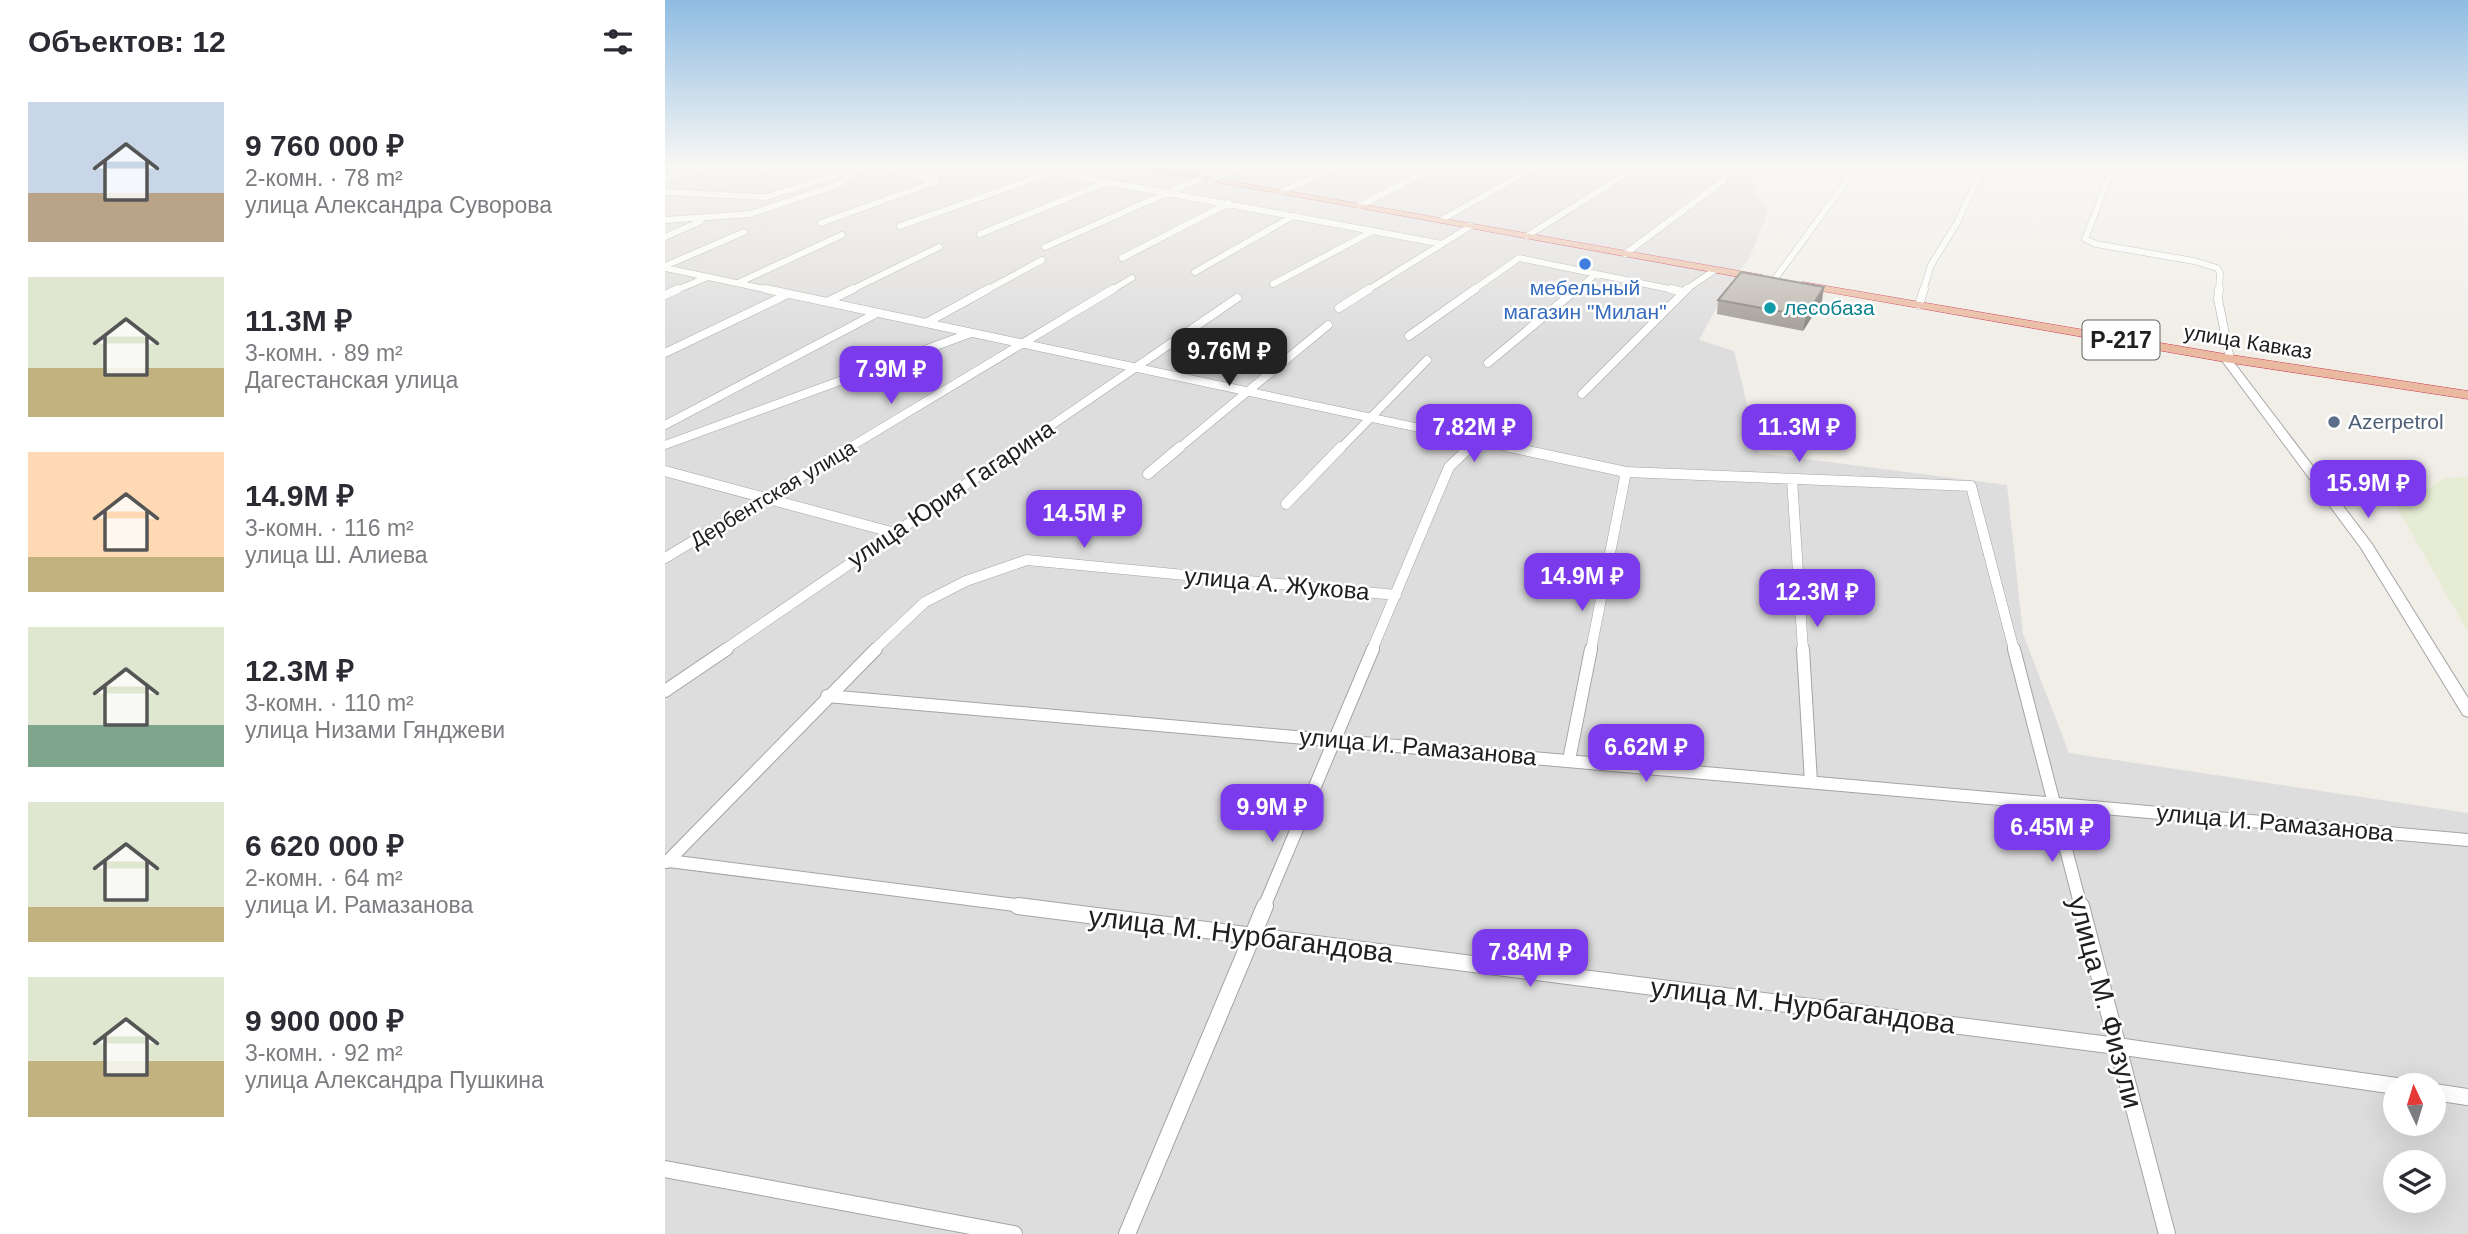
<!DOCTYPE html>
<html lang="ru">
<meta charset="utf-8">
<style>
:root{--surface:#fff;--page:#f2f2f3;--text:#2b2b33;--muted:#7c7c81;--accent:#7c3aed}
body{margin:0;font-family:Helvetica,sans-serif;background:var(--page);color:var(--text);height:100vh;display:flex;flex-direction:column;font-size:26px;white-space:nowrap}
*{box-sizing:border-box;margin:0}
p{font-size:23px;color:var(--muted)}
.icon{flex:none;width:38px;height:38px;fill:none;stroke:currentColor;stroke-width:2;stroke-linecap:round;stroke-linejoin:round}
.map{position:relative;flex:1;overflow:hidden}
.drawer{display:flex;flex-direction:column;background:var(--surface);width:665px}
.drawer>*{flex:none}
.needle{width:46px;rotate:356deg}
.tools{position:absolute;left:1718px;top:1073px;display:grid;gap:14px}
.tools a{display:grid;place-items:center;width:63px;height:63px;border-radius:50%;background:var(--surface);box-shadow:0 7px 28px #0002;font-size:35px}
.price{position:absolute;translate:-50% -60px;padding:0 16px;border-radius:14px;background:var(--accent);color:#fff;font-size:23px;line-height:46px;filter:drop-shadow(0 2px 4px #0008)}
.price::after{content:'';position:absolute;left:50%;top:42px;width:21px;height:16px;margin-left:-10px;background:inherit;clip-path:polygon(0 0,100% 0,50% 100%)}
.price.active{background:#222;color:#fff}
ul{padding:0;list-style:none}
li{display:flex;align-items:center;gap:21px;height:175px;padding:0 28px}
li span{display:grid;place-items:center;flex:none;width:196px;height:140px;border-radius:0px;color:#555}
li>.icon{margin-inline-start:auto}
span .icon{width:84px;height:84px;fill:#fffc;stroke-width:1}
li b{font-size:30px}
h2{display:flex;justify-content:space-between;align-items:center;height:84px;padding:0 28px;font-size:30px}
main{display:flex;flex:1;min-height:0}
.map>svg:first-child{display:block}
.residential{fill:#dedddd;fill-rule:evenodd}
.farmland{fill:#e7edd4}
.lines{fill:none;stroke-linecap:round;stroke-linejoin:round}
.minor-far4-casing{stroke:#a4a4a4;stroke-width:7}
.minor-far3-casing{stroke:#a4a4a4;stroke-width:9}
.minor-far2-casing{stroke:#a4a4a4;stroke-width:11}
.minor-far1-casing{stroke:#a4a4a4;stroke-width:14}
.minor-casing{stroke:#a4a4a4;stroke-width:18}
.tertiary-casing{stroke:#a4a4a4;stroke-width:2}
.trunk-casing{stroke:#cd3553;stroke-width:1}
.minor-far4{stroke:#fff;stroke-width:6}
.minor-far3{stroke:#fff;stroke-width:8}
.minor-far2{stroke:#fff;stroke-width:10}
.minor-far1{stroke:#fff;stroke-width:12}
.minor{stroke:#fff;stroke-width:16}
.tertiary{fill:#fff;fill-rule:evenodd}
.trunk{fill:#eabaa0;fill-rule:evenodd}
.wall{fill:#a39d97}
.shaded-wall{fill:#84807b}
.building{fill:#bdb7b0;stroke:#84807b;stroke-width:2}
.shop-dot{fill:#3f7fe0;stroke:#fff;stroke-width:2.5}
.culture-dot{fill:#0f9aa8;stroke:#fff;stroke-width:2.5}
.service-dot{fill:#5c6f8a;stroke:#fff;stroke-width:2.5}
.labels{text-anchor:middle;stroke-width:5;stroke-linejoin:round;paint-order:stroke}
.far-shop-label{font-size:21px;fill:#366cbe;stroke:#fff}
.far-culture-label{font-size:21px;fill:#0d838f;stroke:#fff;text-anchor:start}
.far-street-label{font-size:21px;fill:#202020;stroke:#fff}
.far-service-label{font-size:21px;fill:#4e5e75;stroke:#fff;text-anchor:start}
.shield{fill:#fff;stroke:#636363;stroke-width:2}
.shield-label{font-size:23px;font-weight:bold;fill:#202020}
.street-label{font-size:24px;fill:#202020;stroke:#fff}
.near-street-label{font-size:28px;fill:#202020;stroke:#fff}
</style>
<main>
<section class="drawer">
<h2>Объектов: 12<svg class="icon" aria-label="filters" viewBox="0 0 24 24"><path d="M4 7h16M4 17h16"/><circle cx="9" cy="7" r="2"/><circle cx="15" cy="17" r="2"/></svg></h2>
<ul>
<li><span style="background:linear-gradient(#c9d6e8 65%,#b9a48a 0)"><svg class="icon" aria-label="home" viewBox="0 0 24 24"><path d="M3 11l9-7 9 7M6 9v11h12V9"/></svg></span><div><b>9 760 000 ₽</b><p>2-комн. · 78 m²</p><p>улица Александра Суворова</p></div></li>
<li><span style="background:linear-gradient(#dfe7d0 65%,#c2b280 0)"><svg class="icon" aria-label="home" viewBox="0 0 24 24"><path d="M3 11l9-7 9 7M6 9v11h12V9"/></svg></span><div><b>11.3M ₽</b><p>3-комн. · 89 m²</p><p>Дагестанская улица</p></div></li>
<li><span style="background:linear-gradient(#ffd9b3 75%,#c2b280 0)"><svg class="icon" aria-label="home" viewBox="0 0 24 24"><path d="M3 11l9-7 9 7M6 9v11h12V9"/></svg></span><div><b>14.9M ₽</b><p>3-комн. · 116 m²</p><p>улица Ш. Алиева</p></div></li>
<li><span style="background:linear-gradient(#dfe7d0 70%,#7fa58c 0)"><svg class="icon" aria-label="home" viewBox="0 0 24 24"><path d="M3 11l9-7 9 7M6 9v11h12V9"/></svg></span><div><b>12.3M ₽</b><p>3-комн. · 110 m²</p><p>улица Низами Гянджеви</p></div></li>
<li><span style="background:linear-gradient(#dfe7d0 75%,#c2b280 0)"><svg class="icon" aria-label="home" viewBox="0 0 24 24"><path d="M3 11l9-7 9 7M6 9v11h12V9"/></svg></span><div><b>6 620 000 ₽</b><p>2-комн. · 64 m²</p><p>улица И. Рамазанова</p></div></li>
<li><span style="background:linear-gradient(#dfe7d0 60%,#c2b280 0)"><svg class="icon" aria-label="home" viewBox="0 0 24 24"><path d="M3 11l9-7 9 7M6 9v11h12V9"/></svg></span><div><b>9 900 000 ₽</b><p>3-комн. · 92 m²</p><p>улица Александра Пушкина</p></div></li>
</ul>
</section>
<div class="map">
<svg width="1803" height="1234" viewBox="0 0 1803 1234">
<rect width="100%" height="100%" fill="#f0eee7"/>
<path class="residential" d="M 0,167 L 1076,167 L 1103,212 L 1085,257 L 1063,286 L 1034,340 L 1069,351 L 1094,453 L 1342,485 L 1358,634 L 1404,753 L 1803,813 L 1803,1234 L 0,1234 ZM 1731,1085 L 1769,1085 L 1769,1124 L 1731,1124 ZM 1731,1162 L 1769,1162 L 1769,1200 L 1731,1200 Z"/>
<path class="farmland" d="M 1803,477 L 1803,632 L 1732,507 L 1780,478 Z"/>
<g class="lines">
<defs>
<path id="minor-far4" d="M 86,167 L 122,174
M 1448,167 L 1420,239 L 1431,244 L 1529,261 L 1552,268 L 1555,273 L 1554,291
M 0,179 L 44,167
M 546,180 L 578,167
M 0,192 L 101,197 L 201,167
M 616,192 L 674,167
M 694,206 L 770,167
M 0,220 L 85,214 L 175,184 L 189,174
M 776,220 L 870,167
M 156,223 L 272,181 L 220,167
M 235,226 L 388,172 L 708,231
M 315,234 L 444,181
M 862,236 L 972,167
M 0,237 L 36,221
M 380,247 L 536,178
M 960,254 L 1059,180
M 457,258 L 564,203
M 0,266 L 79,232
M 0,268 L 109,291
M 530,272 L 628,216
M 1109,280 L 1192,167
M 73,283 L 177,235
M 608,284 L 708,231 L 777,244
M 9,291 L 43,277
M 184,291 L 274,247
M 320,291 L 377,260
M 445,291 L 467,278
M 701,291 L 806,226
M 807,291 L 854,258 L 1014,291
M 910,291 L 931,274
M 1019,291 L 1050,270
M 1258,291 L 1266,265 L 1292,223 L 1318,167"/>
<path id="minor-far3" d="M 101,289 L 853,449
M 1006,289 L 1018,292
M 1554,289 L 1553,299 L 1565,359
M 0,295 L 13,289
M 162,302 L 188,289
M 1254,305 L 1259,289
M 674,308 L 704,289
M 261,323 L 323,289
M 744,336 L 810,289
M 0,353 L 123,294
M 823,363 L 912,289
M 917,394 L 1022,289
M 0,425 L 212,313
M 0,445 L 306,333
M 182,449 L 448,289
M 352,449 L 572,298
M 513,449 L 663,325
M 675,449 L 762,360
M 803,449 L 814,439"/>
<path id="minor-far2" d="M 845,447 L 961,472 L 1306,486 L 1349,650
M 0,471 L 230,533
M 483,474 L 515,447
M 1127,479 L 1138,650
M 621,504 L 676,447
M 0,558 L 185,447
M 59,650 L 355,447
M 209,650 L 260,602 L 301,581 L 362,560 L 731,595
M 707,650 L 784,467 L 805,447
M 926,650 L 961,472"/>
<path id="minor-far1" d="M 1138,649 L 1146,782
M 1349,649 L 1416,907
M 0,691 L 62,649
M 162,696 L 1803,840
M 904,760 L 926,649
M 4,861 L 366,907
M 2,862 L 211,649
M 599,907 L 708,649"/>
<path id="minor" d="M 353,906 L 1452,1046 L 1731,1086
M 1416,906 L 1502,1234
M 1769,1092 L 1803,1097
M 0,1169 L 349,1234
M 462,1234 L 600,906"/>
<path id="tertiary" d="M 1560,355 L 1564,356 L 1707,544 L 1803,698 L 1803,717 L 1798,715 L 1696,548 L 1555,358 Z"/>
<path id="trunk" d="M 469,167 L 486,167 L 1097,275 L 1102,278 L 1097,281 Z
M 1138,282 L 1560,354 L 1803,391 L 1803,399 L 1560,362 L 1134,287 L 1132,285 Z"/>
</defs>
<use href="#minor-far4" class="minor-far4-casing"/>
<use href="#minor-far3" class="minor-far3-casing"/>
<use href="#minor-far2" class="minor-far2-casing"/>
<use href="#minor-far1" class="minor-far1-casing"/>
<use href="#minor" class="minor-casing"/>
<use href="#tertiary" class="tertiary-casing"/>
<use href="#trunk" class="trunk-casing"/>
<use href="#minor-far4" class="minor-far4"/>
<use href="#minor-far3" class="minor-far3"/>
<use href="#minor-far2" class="minor-far2"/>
<use href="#minor-far1" class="minor-far1"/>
<use href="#minor" class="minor"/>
<use href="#tertiary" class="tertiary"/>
<use href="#trunk" class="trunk"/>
</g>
<path class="wall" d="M 1053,300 L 1157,301 L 1138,331 L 1052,314 Z"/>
<path class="shaded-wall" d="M 1159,287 L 1157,301 L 1138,331 L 1141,316 Z"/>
<path class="building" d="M 1076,272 L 1159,287 L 1141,316 L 1053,300 Z"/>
<linearGradient id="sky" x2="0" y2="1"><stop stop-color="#8fbce2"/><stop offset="0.49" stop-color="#f8f7f4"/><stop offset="1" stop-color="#f8f7f4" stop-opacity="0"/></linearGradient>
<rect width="1803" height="339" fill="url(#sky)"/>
<circle class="shop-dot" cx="920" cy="264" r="7"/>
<circle class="culture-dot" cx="1105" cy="308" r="7"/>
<circle class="service-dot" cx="1669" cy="422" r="7"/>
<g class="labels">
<g class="far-shop-label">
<text x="920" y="295">мебельный<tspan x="920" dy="24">магазин "Милан"</tspan></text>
</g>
<g class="far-culture-label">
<text x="1119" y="315">лесобаза</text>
</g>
<g class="far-street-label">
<text transform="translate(1583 342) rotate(9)" y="7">улица Кавказ</text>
<text transform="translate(108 494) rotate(-31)" y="7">Дербентская улица</text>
</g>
<g class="far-service-label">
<text x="1683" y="429">Azerpetrol</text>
</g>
<rect class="shield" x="1417.5" y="320.5" width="77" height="39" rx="5"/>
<g class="shield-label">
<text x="1456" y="348">Р-217</text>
</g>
<g class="street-label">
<text transform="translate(286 494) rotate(-34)" y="8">улица Юрия Гагарина</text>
<text transform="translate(612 584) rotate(5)" y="8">улица А. Жукова</text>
<text transform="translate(753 747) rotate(5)" y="8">улица И. Рамазанова</text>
<text transform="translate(1610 823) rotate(5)" y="8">улица И. Рамазанова</text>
</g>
<g class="near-street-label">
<text transform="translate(576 934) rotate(7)" y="10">улица М. Нурбагандова</text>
<text transform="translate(1441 1002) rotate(75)" y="10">улица М. Физули</text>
<text transform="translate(1138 1005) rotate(7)" y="10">улица М. Нурбагандова</text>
</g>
</g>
</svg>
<div class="tools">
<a><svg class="needle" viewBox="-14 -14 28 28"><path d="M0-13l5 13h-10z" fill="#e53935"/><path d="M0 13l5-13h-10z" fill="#7c7c81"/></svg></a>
<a><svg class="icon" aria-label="layers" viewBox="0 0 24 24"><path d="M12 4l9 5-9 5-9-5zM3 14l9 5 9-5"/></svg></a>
</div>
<b class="price active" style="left:564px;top:388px">9.76M ₽</b>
<b class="price" style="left:226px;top:406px">7.9M ₽</b>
<b class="price" style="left:809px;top:464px">7.82M ₽</b>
<b class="price" style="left:1134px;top:464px">11.3M ₽</b>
<b class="price" style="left:1703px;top:520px">15.9M ₽</b>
<b class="price" style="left:419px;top:550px">14.5M ₽</b>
<b class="price" style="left:917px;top:613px">14.9M ₽</b>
<b class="price" style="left:1152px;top:629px">12.3M ₽</b>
<b class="price" style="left:981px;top:784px">6.62M ₽</b>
<b class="price" style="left:607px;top:844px">9.9M ₽</b>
<b class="price" style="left:1387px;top:864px">6.45M ₽</b>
<b class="price" style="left:865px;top:989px">7.84M ₽</b>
</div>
</main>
